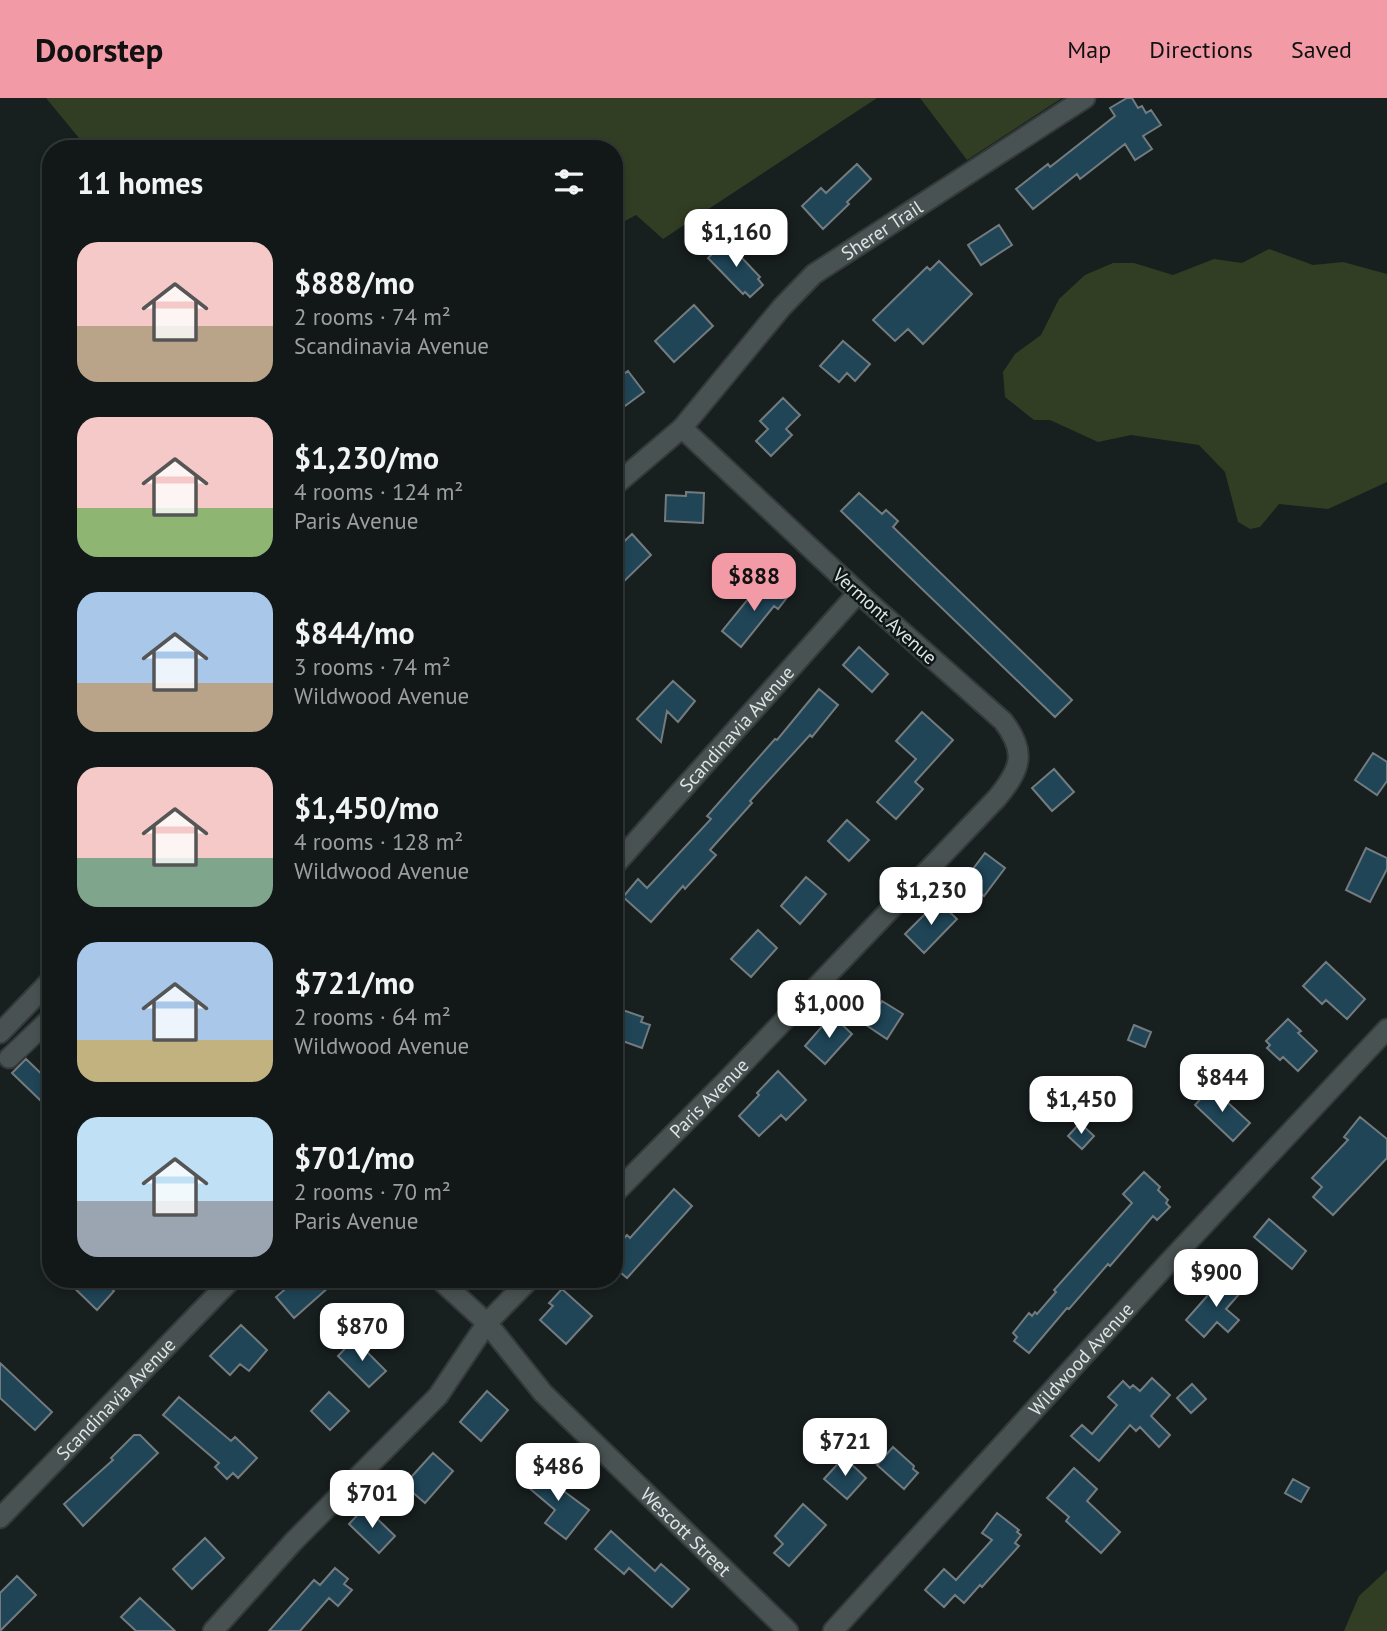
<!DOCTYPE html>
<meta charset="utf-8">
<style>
:root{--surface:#121717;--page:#1b2020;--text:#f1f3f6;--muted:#9c9fa1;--line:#313636;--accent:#f39aa7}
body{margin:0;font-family:"PT Sans",sans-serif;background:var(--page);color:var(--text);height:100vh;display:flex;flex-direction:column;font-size:26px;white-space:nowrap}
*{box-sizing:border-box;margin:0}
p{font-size:23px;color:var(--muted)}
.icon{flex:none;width:38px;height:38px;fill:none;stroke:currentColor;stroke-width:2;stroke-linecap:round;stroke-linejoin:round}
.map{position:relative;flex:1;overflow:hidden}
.details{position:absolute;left:42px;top:42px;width:581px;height:1148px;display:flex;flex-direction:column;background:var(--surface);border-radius:28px;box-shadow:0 4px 10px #0003,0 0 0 2px var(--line)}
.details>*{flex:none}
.price{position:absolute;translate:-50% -60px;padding:0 16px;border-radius:14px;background:#fff;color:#222;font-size:23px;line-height:46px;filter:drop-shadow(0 2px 4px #0008)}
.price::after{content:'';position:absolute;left:50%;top:42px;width:21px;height:16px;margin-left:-10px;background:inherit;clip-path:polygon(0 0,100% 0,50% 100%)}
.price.current{background:var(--accent);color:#111}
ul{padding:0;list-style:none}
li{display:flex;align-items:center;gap:21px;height:175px;padding:0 35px}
li span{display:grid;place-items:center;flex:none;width:196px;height:140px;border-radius:21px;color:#555}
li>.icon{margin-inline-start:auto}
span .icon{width:84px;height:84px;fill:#fffc;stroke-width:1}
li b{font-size:30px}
h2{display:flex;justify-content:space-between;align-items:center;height:84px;padding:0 35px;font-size:30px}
header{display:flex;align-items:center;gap:42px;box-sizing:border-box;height:98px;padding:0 35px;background:var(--accent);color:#111}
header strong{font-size:33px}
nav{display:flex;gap:38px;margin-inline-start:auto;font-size:24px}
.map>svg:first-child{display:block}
.green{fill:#323e23}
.building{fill:#1f4557;stroke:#737b7f;stroke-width:2}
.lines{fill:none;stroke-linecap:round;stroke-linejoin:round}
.street-casing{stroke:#343939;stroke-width:23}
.street{stroke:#495252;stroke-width:19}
.labels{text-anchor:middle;stroke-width:5;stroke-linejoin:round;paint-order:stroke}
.street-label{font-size:19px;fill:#dee3e3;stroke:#0f1616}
</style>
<header>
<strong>Doorstep</strong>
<nav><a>Map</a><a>Directions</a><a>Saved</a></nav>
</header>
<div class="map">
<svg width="1387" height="1533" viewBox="0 0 1387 1533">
<rect width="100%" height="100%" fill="#181f1f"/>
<path class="green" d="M 46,0 L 877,0 L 663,141 L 636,117 L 614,129 L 614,51 L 88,51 Z
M 920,0 L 1062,0 L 967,62 Z
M 1269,151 L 1313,167 L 1343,164 L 1387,176 L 1387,384 L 1328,411 L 1279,406 L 1260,429 L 1250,431 L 1238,424 L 1225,374 L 1199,347 L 1131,337 L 1098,344 L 1050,322 L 1034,322 L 1005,299 L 1003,274 L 1015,256 L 1041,237 L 1059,201 L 1085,177 L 1113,165 L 1134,165 L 1173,177 L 1214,161 L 1242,165 Z
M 1387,1472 L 1387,1533 L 1344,1533 L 1359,1498 Z"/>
<path class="building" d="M 1127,0 L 1132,0 L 1138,10 L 1142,8 L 1146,15 L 1151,12 L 1161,27 L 1143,38 L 1152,51 L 1135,62 L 1125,46 L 1080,81 L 1077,76 L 1033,111 L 1016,91 L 1048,66 L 1050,69 L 1115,18 L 1110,10 Z
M 857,66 L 871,81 L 847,104 L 849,106 L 823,131 L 802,108 L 821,90 L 826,95 Z
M 999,127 L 1012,147 L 981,167 L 968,147 Z
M 726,143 L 760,179 L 758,181 L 763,187 L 750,199 L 745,194 L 743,196 L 708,160 Z
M 939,163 L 972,196 L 923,246 L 908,231 L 895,243 L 873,222 L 927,169 L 930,172 Z
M 694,207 L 713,228 L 674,264 L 655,243 Z
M 843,243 L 870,266 L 855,283 L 847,275 L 839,284 L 820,268 Z
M 628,273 L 644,294 L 614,316 L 614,283 Z
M 783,300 L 800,317 L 786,331 L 792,337 L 771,358 L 756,343 L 768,331 L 760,323 Z
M 686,394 L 704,395 L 703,425 L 665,423 L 666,397 L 686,398 Z
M 859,395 L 882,416 L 886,412 L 898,423 L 893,429 L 1072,602 L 1055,619 L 841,413 Z
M 632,436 L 651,457 L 614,493 L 614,453 Z
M 771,482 L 789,497 L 778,511 L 774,508 L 741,549 L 722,533 L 748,501 L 755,502 Z
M 859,549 L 888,576 L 872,594 L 843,567 Z
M 673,583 L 695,603 L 678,624 L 667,613 L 661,644 L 637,621 Z
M 819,591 L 838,607 L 812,639 L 810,637 L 750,703 L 752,705 L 710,752 L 716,757 L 685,791 L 683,788 L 651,824 L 623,799 L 638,781 L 647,790 L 711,721 L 707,718 L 775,641 L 777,642 Z
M 922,614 L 953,642 L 915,684 L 923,691 L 896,721 L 877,704 L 916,661 L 896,643 Z
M 1373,655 L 1387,664 L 1387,683 L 1377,697 L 1355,682 Z
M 1054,671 L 1074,694 L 1052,713 L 1032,690 Z
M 847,722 L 869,742 L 849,763 L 828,743 Z
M 1366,750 L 1387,760 L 1387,771 L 1370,804 L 1346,792 Z
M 985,755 L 1005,770 L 984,798 L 964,783 Z
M 806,779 L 826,796 L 800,826 L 781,808 Z
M 938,803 L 957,821 L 924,855 L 905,836 Z
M 758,832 L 777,850 L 751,879 L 731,861 Z
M 1326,864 L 1365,901 L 1347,921 L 1326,902 L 1322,906 L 1303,888 Z
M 882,903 L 903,916 L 887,941 L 866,927 Z
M 614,909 L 643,919 L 641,924 L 650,927 L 642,950 L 614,940 Z
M 832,917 L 852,936 L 825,966 L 805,948 Z
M 1288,921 L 1301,933 L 1298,935 L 1317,953 L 1298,973 L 1283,959 L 1280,962 L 1267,950 L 1270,947 L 1266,943 Z
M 1134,927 L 1151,934 L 1145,949 L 1128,942 Z
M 26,961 L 51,985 L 51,991 L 40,1002 L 12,975 Z
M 778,973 L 806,1002 L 786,1022 L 781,1017 L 759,1038 L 739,1018 L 759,997 L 757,995 Z
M 1211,989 L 1250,1025 L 1233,1043 L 1195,1007 Z
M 1360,1019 L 1387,1041 L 1387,1060 L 1333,1117 L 1313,1099 L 1322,1089 L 1312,1080 L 1348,1042 L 1344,1039 Z
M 1080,1025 L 1094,1038 L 1082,1051 L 1068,1038 Z
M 1144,1074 L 1160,1089 L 1158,1092 L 1168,1102 L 1166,1105 L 1170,1109 L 1157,1122 L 1153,1118 L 1110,1168 L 1108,1166 L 1069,1211 L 1067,1210 L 1029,1255 L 1014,1243 L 1017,1239 L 1013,1235 L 1029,1215 L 1032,1218 L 1035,1214 L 1037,1216 L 1056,1194 L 1054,1192 L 1132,1105 L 1123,1096 Z
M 674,1091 L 692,1108 L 627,1180 L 614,1169 L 614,1151 L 627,1137 L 630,1140 Z
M 1269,1121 L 1306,1153 L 1292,1171 L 1254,1139 Z
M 1224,1179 L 1241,1194 L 1226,1211 L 1239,1222 L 1228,1234 L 1217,1224 L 1204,1239 L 1186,1222 Z
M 65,1181 L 102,1181 L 114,1193 L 97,1212 Z
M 297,1181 L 338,1181 L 294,1220 L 276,1199 Z
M 562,1191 L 592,1218 L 566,1246 L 540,1222 L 553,1208 L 549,1205 Z
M 241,1227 L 267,1252 L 249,1273 L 240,1266 L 230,1277 L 210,1258 Z
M 354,1241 L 386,1273 L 369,1289 L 338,1258 Z
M 0,1265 L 52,1314 L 35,1332 L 0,1300 Z
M 1152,1280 L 1170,1297 L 1151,1318 L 1170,1337 L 1159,1349 L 1140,1329 L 1136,1333 L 1130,1327 L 1099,1363 L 1071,1338 L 1082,1327 L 1092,1336 L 1117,1307 L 1108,1299 L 1123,1283 L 1130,1290 L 1133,1287 L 1140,1293 Z
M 1192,1286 L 1206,1301 L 1191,1315 L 1177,1300 Z
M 487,1293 L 508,1312 L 481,1343 L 460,1324 Z
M 329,1294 L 349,1313 L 330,1332 L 311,1313 Z
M 179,1299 L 231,1343 L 235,1339 L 257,1360 L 238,1380 L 233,1375 L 227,1381 L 215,1369 L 219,1365 L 163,1317 Z
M 134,1337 L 140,1337 L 158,1355 L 83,1428 L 64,1406 L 113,1362 L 111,1360 Z
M 893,1349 L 914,1368 L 913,1371 L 918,1375 L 904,1391 L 877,1367 Z
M 433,1355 L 453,1373 L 425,1405 L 404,1387 Z
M 844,1359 L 866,1380 L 847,1401 L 824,1381 Z
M 543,1369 L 564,1386 L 561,1391 L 589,1412 L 566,1441 L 545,1425 L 555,1412 L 528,1389 Z
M 1074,1370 L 1097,1391 L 1087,1403 L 1120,1434 L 1101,1455 L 1066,1423 L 1069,1419 L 1047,1400 Z
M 1293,1381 L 1309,1390 L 1301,1404 L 1285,1395 Z
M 803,1406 L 826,1427 L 789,1468 L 774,1455 L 783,1446 L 775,1438 Z
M 365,1409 L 395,1438 L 379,1455 L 349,1426 Z
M 997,1415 L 1019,1432 L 1017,1434 L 1021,1437 L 1015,1445 L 1019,1448 L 982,1489 L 980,1487 L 964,1505 L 955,1497 L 944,1509 L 925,1492 L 944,1471 L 956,1482 L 992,1442 L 982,1435 Z
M 611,1433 L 655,1473 L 661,1466 L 689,1491 L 672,1509 L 629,1470 L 624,1476 L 595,1451 Z
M 205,1440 L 224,1460 L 192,1491 L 173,1471 Z
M 335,1470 L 348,1481 L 344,1486 L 352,1492 L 338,1508 L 329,1500 L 300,1533 L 269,1533 L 314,1482 L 320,1487 Z
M 17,1478 L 36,1497 L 0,1533 L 0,1495 Z
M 140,1500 L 175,1533 L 136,1533 L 121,1519 Z"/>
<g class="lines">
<defs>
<g id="street">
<path id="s1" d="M 614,388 L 682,330 L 782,209 L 814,176 L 1085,0"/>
<path id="s2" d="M 614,768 L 858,495"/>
<path d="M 0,935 L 51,882"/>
<path d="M 9,960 L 51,920"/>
<path id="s3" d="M 614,1096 L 728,981 L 997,700 C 1021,671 1027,654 1003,623 L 864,500 L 682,330"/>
<path id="s4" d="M 439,1181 L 487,1225 L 543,1295 L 788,1533"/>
<path id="s5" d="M 0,1420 L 232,1181"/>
<path d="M 213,1533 L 294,1443 L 438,1298 L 487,1225 L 530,1181"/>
<path id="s6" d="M 833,1533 L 1168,1165 L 1387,931"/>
</g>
</defs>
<use href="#street" class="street-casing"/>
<use href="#street" class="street"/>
</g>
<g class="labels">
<g class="street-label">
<text dy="7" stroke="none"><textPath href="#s1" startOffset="373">Sherer Trail</textPath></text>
<text transform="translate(885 518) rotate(42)" y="7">Vermont Avenue</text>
<text dy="7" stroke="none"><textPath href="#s2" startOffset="184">Scandinavia Avenue</textPath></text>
<text dy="7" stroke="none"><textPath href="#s3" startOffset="135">Paris Avenue</textPath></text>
<text dy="7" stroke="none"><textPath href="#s6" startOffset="368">Wildwood Avenue</textPath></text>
<text dy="7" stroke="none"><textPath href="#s5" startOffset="166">Scandinavia Avenue</textPath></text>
<text dy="7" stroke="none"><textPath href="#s4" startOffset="354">Wescott Street</textPath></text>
</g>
</g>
</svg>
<b class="price" style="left:736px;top:171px">$1,160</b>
<b class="price current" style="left:754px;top:515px">$888</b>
<b class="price" style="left:931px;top:829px">$1,230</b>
<b class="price" style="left:829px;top:942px">$1,000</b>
<b class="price" style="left:1222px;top:1016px">$844</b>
<b class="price" style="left:1081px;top:1038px">$1,450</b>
<b class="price" style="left:1216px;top:1211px">$900</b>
<b class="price" style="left:362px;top:1265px">$870</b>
<b class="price" style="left:845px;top:1380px">$721</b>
<b class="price" style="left:558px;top:1405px">$486</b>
<b class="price" style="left:372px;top:1432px">$701</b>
<section class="details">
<h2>11 homes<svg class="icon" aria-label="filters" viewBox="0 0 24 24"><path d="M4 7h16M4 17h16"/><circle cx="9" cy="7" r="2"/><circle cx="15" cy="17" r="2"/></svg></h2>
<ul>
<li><span style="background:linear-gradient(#f6c9c9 60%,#b9a48a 0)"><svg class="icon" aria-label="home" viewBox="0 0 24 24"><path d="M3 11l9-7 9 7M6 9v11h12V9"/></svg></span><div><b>$888/mo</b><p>2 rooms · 74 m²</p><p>Scandinavia Avenue</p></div></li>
<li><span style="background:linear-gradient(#f6c9c9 65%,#8fb573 0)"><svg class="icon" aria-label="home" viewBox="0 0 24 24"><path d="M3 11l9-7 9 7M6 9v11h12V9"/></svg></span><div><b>$1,230/mo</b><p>4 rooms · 124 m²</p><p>Paris Avenue</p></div></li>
<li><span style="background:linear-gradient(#a9c7e8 65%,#b9a48a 0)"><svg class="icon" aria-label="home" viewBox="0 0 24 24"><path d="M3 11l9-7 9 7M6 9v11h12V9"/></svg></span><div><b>$844/mo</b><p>3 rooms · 74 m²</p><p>Wildwood Avenue</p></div></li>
<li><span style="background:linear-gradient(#f6c9c9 65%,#7fa58c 0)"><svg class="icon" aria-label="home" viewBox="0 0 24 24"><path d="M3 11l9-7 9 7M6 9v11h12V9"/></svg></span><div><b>$1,450/mo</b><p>4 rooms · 128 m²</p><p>Wildwood Avenue</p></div></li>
<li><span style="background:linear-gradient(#a9c7e8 70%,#c2b280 0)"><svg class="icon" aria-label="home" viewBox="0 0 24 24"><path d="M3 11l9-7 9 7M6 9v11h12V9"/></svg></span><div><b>$721/mo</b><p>2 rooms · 64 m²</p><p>Wildwood Avenue</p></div></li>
<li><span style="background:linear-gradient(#bfe0f5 60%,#9aa5b1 0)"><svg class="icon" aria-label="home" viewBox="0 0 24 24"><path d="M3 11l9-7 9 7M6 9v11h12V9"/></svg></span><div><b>$701/mo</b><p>2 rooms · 70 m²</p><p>Paris Avenue</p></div></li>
</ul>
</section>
</div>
